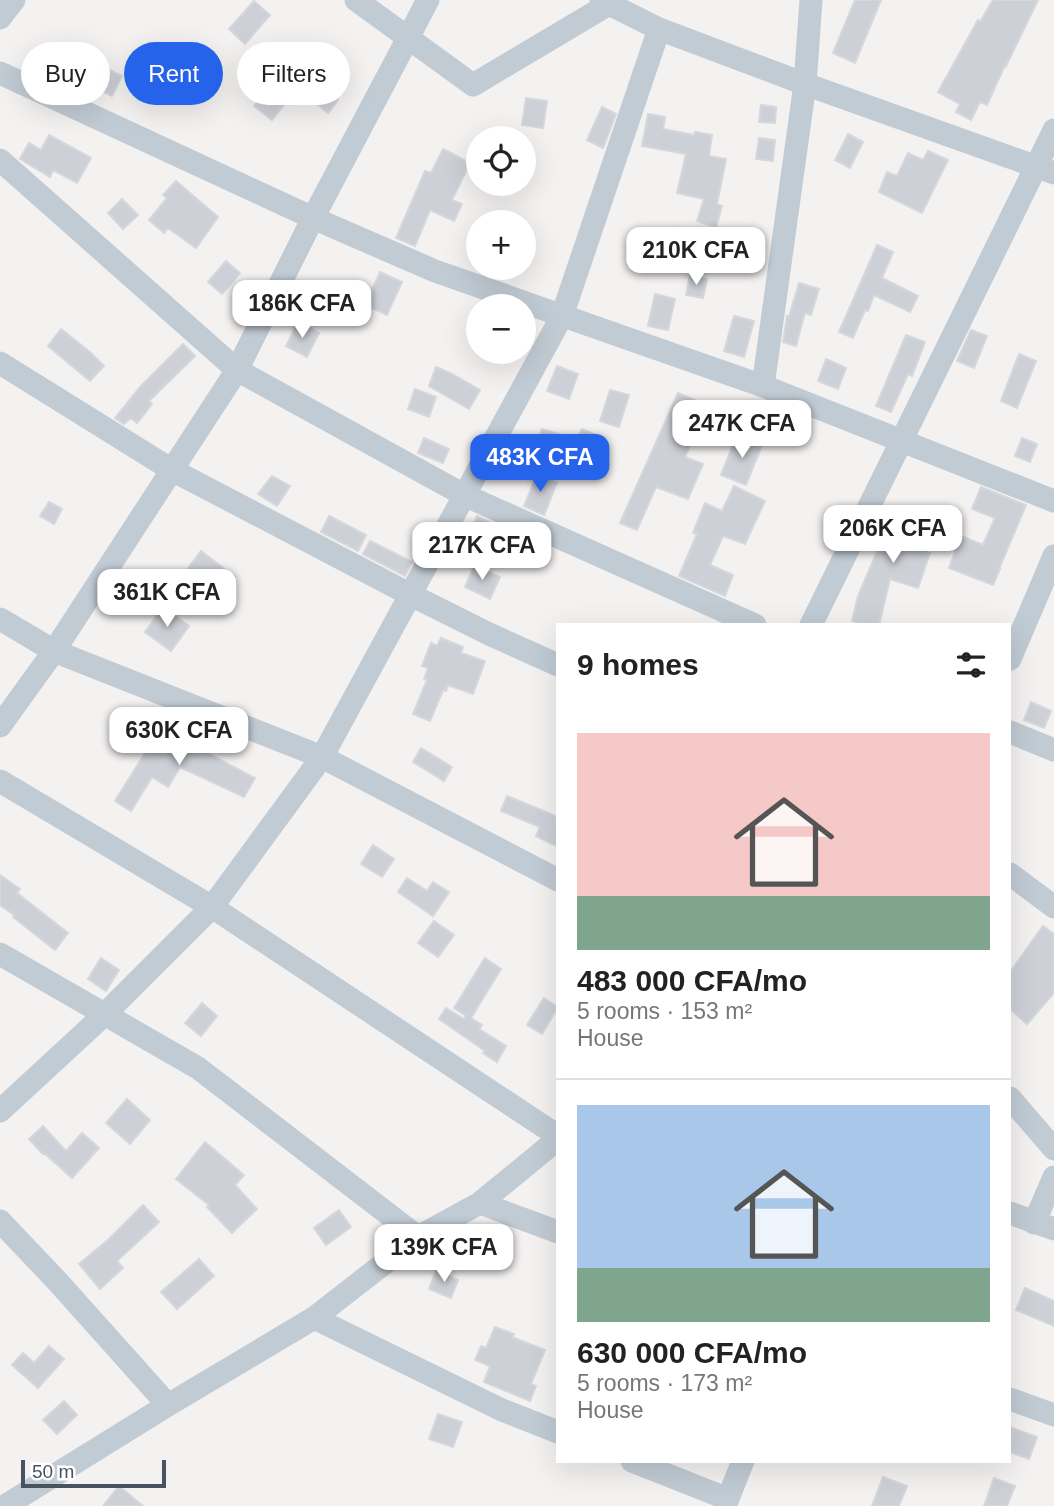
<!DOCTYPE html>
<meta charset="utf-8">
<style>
:root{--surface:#fff;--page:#f6f6f6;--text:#222;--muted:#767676;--line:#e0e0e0;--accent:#2563eb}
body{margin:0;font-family:Arial,sans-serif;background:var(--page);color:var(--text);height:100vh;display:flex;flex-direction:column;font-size:26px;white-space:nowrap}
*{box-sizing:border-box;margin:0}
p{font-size:23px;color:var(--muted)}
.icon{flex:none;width:38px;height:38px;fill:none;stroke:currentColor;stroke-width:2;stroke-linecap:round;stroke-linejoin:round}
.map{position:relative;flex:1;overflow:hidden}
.sheet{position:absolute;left:556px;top:623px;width:455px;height:840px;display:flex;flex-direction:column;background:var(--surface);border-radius:0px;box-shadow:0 7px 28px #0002}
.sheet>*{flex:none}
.banner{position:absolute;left:21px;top:42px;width:430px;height:63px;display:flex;gap:14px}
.tools{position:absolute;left:466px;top:126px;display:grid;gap:14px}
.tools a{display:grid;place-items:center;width:70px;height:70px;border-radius:50%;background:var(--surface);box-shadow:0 7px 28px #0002;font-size:35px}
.scale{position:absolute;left:21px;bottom:18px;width:145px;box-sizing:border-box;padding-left:7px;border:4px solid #475360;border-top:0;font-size:19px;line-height:24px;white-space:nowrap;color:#475360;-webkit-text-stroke:5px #fff;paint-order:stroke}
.price{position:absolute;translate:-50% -60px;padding:0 16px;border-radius:14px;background:#fff;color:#222;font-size:23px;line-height:46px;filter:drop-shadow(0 2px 4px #0008)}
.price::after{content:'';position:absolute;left:50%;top:42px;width:21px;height:16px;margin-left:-10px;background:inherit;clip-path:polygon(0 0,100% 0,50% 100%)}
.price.active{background:var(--accent);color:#fff}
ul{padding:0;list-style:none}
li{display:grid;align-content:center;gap:14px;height:371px;padding:0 21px}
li+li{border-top:2px solid var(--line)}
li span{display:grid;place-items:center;height:217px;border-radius:0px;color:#555}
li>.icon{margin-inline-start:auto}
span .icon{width:126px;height:126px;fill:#fffc;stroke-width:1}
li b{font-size:30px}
h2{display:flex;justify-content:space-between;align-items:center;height:84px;padding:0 21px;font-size:30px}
.pill{padding:0 24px;border-radius:32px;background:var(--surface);box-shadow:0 7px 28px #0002;font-size:24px;line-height:63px}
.pill.active{background:var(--accent);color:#fff}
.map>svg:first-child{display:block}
.building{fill:#cdd0d6;stroke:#d5d7dd;stroke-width:2}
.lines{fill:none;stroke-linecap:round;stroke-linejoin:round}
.street{stroke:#c1cbd4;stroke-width:23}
</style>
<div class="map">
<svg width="1054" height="1506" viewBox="0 0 1054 1506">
<rect width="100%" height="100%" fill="#f4f1f1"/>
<path class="building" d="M 855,0 L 881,0 L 855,63 L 833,53 Z
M 993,0 L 1038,0 L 1006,66 L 1005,65 L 987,105 L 980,102 L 971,120 L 956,112 L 960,104 L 938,92 L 978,20 L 980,22 Z
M 254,1 L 270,15 L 245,44 L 229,29 Z
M 287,61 L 338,100 L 328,113 L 297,88 L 272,120 L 254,106 L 279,74 L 277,73 Z
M 97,64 L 122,76 L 112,96 L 86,83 Z
M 526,98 L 547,101 L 543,128 L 522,125 Z
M 761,105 L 776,107 L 775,123 L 759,122 Z
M 602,107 L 616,114 L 603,148 L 587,140 Z
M 648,114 L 665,117 L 663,129 L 694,135 L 695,132 L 712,135 L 709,156 L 726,159 L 717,204 L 722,206 L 716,227 L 697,221 L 704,199 L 677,193 L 686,154 L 642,146 Z
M 848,134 L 863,142 L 850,168 L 835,160 Z
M 49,135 L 91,158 L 77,183 L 53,170 L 50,177 L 20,159 L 29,143 L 41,150 Z
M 759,138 L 775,140 L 773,161 L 756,159 Z
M 443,149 L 470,163 L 452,200 L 462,204 L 454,221 L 430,210 L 415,246 L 396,238 L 425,171 L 431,173 Z
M 928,151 L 948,160 L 922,213 L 879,192 L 887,172 L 897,176 L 908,153 L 923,160 Z
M 176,181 L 218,217 L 196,248 L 168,228 L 164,233 L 149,220 L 167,198 L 163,195 Z
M 122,199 L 138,215 L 123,229 L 108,213 Z
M 678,228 L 693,232 L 689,250 L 674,247 Z
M 877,245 L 893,252 L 882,278 L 918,296 L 910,312 L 874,295 L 868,311 L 865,310 L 853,338 L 839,332 Z
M 226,261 L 240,273 L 222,294 L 208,282 Z
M 380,272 L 402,282 L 387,315 L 365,305 Z
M 690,275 L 707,279 L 703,298 L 686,295 Z
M 799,283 L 819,289 L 811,315 L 805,313 L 796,346 L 783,342 L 787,316 L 789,317 Z
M 655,294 L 675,299 L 668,330 L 648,326 Z
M 734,316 L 754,321 L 744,357 L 724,351 Z
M 298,322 L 319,333 L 307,357 L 286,346 Z
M 61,329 L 90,352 L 104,366 L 90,381 L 48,346 Z
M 971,330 L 987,336 L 974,368 L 957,361 Z
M 906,335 L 925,342 L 912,376 L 908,374 L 891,412 L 876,406 Z
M 183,344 L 195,356 L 149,401 L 152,404 L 137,423 L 131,418 L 124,424 L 115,418 L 140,387 Z
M 1019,354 L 1036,361 L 1017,408 L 1001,401 Z
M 826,359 L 846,368 L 838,389 L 818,381 Z
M 557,366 L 578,374 L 569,399 L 547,391 Z
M 436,367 L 452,374 L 480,390 L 469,409 L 429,386 Z
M 415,389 L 436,397 L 429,417 L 408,409 Z
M 610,390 L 629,395 L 619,427 L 600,421 Z
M 678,393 L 707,405 L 685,457 L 703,464 L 688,499 L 656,487 L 637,530 L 620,523 Z
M 542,429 L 577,440 L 582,429 L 596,435 L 582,468 L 567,462 L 570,456 L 537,444 Z
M 737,435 L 762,445 L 746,485 L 721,475 Z
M 424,438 L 449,449 L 443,463 L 418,453 Z
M 1022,438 L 1037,444 L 1030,462 L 1015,456 Z
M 537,474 L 557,483 L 544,515 L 524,506 Z
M 272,476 L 290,486 L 277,506 L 258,494 Z
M 734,486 L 765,501 L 745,544 L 723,536 L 710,565 L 733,575 L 725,596 L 679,576 L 697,534 L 693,533 L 705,503 L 722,511 Z
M 981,487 L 1026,505 L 999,569 L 1000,569 L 993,585 L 949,568 L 961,536 L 983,545 L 995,518 L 972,509 Z
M 49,502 L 62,509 L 54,524 L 40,516 Z
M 896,507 L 913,515 L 912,518 L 931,527 L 920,550 L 930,553 L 918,588 L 890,579 L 879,625 L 867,625 L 852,621 L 858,596 Z
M 329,516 L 366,535 L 358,551 L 321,532 Z
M 477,516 L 489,522 L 483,542 L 469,536 Z
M 370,541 L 412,562 L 405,576 L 363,554 Z
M 201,551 L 235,577 L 214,605 L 180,579 Z
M 474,566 L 500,577 L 490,599 L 465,587 Z
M 163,607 L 189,626 L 171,651 L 145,632 Z
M 441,638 L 463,647 L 461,653 L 485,661 L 473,694 L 448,685 L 446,691 L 443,690 L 430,721 L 413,714 L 427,680 L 424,679 L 428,668 L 422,666 L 431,643 L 437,646 Z
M 1031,702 L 1051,711 L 1044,728 L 1024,720 Z
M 154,723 L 179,734 L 178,735 L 193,742 L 192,745 L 255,778 L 244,797 L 180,767 L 168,787 L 152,777 L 131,811 L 115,801 L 150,745 L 144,741 Z
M 421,748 L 452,767 L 444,781 L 413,762 Z
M 507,796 L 558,817 L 558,847 L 536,836 L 540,827 L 501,811 Z
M 373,845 L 394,859 L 382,877 L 361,864 Z
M 0,875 L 20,889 L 17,893 L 68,933 L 55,950 L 13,917 L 14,915 L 0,905 Z
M 407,878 L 427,891 L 433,882 L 449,892 L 433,916 L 398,892 Z
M 434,921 L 454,935 L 438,957 L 418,943 Z
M 1043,926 L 1054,934 L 1054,993 L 1027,1024 L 1010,1009 L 1010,972 Z
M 101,958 L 119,970 L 106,991 L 88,979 Z
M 485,958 L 501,969 L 471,1018 L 482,1025 L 479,1029 L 506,1046 L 497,1062 L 483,1053 L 485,1051 L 439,1019 L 446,1008 L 464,1019 L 466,1016 L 454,1008 Z
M 544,998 L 558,1007 L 542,1034 L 527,1025 Z
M 202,1003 L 217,1016 L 201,1036 L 185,1023 Z
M 127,1099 L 150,1120 L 130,1144 L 106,1123 Z
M 43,1126 L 66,1151 L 82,1133 L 99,1148 L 72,1178 L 44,1153 L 43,1154 L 29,1139 Z
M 205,1142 L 244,1175 L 235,1185 L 257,1209 L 232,1233 L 207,1207 L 209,1205 L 176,1179 Z
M 143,1205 L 159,1222 L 117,1261 L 123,1268 L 100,1289 L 79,1264 L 109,1239 Z
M 339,1210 L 351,1227 L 326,1245 L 314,1228 Z
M 199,1259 L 214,1276 L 177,1309 L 161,1292 Z
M 436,1271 L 458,1280 L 451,1298 L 429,1289 Z
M 1025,1288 L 1054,1301 L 1054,1326 L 1016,1310 Z
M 495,1327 L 514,1334 L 512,1337 L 545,1350 L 531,1384 L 536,1386 L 530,1401 L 484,1382 L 490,1366 L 475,1360 L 481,1346 L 486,1348 Z
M 49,1346 L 64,1359 L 38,1388 L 12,1365 L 23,1353 L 34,1363 Z
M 64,1401 L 77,1415 L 57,1434 L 43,1420 Z
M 438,1414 L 462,1422 L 453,1447 L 429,1439 Z
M 1010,1427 L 1037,1437 L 1029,1459 L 1010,1452 Z
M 883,1477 L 907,1486 L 899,1506 L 872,1506 Z
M 994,1478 L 1015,1486 L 1007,1506 L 984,1506 Z
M 119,1486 L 143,1506 L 103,1506 Z"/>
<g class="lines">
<path class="street" d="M 356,0 L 473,85 L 609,4
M 601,0 L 659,29 L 805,84 L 1054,173
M 0,18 L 14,0
M 0,73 L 313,218 L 435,271 L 763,386 L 1054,501
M 0,160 L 237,370 L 464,495 L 755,625
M 0,363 L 172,470 L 411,595 L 489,634 L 558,665
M 763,386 L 805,84 L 811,0
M 0,619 L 54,651 L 322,757 L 558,880
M 811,625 L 1054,130
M 1010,659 L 1054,556
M 0,726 L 54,651 L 237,370 L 313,218 L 428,0
M 1010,732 L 1054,750
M 0,781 L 212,907 L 558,1136
M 1010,874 L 1054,907
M 0,954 L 198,1068 L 418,1237
M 1010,1098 L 1054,1149
M 0,1111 L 105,1014 L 212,907 L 322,757 L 562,316 L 659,29
M 480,1203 L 558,1232
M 1010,1213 L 1054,1229
M 0,1221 L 58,1282 L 168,1405
M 1034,1223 L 1054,1177
M 314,1318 L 502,1410 L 558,1432
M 1010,1399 L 1054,1415
M 632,1461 L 728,1499
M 5,1506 L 168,1405 L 314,1318 L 418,1237 L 480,1203 L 558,1139
M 725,1506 L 743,1461"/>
</g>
</svg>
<div class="tools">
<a><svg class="icon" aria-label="locate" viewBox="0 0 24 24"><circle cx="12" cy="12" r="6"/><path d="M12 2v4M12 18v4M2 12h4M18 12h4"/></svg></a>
<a>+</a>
<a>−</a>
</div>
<div class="scale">50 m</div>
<b class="price" style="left:696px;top:287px">210K CFA</b>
<b class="price" style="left:302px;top:340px">186K CFA</b>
<b class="price" style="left:742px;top:460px">247K CFA</b>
<b class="price active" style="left:540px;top:494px">483K CFA</b>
<b class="price" style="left:893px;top:565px">206K CFA</b>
<b class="price" style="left:482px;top:582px">217K CFA</b>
<b class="price" style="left:167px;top:629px">361K CFA</b>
<b class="price" style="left:179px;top:767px">630K CFA</b>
<b class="price" style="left:444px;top:1284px">139K CFA</b>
<div class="banner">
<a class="pill">Buy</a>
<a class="pill active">Rent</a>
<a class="pill">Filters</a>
</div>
<section class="sheet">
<h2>9 homes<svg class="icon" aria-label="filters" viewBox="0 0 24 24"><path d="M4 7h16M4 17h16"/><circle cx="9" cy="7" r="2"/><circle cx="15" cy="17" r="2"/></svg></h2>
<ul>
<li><span style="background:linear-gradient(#f6c9c9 75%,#7fa58c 0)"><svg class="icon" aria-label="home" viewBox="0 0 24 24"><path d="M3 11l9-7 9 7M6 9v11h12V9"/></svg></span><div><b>483 000 CFA/mo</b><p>5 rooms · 153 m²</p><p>House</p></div></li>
<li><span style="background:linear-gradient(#a9c7e8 75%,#7fa58c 0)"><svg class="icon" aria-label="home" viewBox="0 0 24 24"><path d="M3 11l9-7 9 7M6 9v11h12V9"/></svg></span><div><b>630 000 CFA/mo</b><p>5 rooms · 173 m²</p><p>House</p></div></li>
</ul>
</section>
</div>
